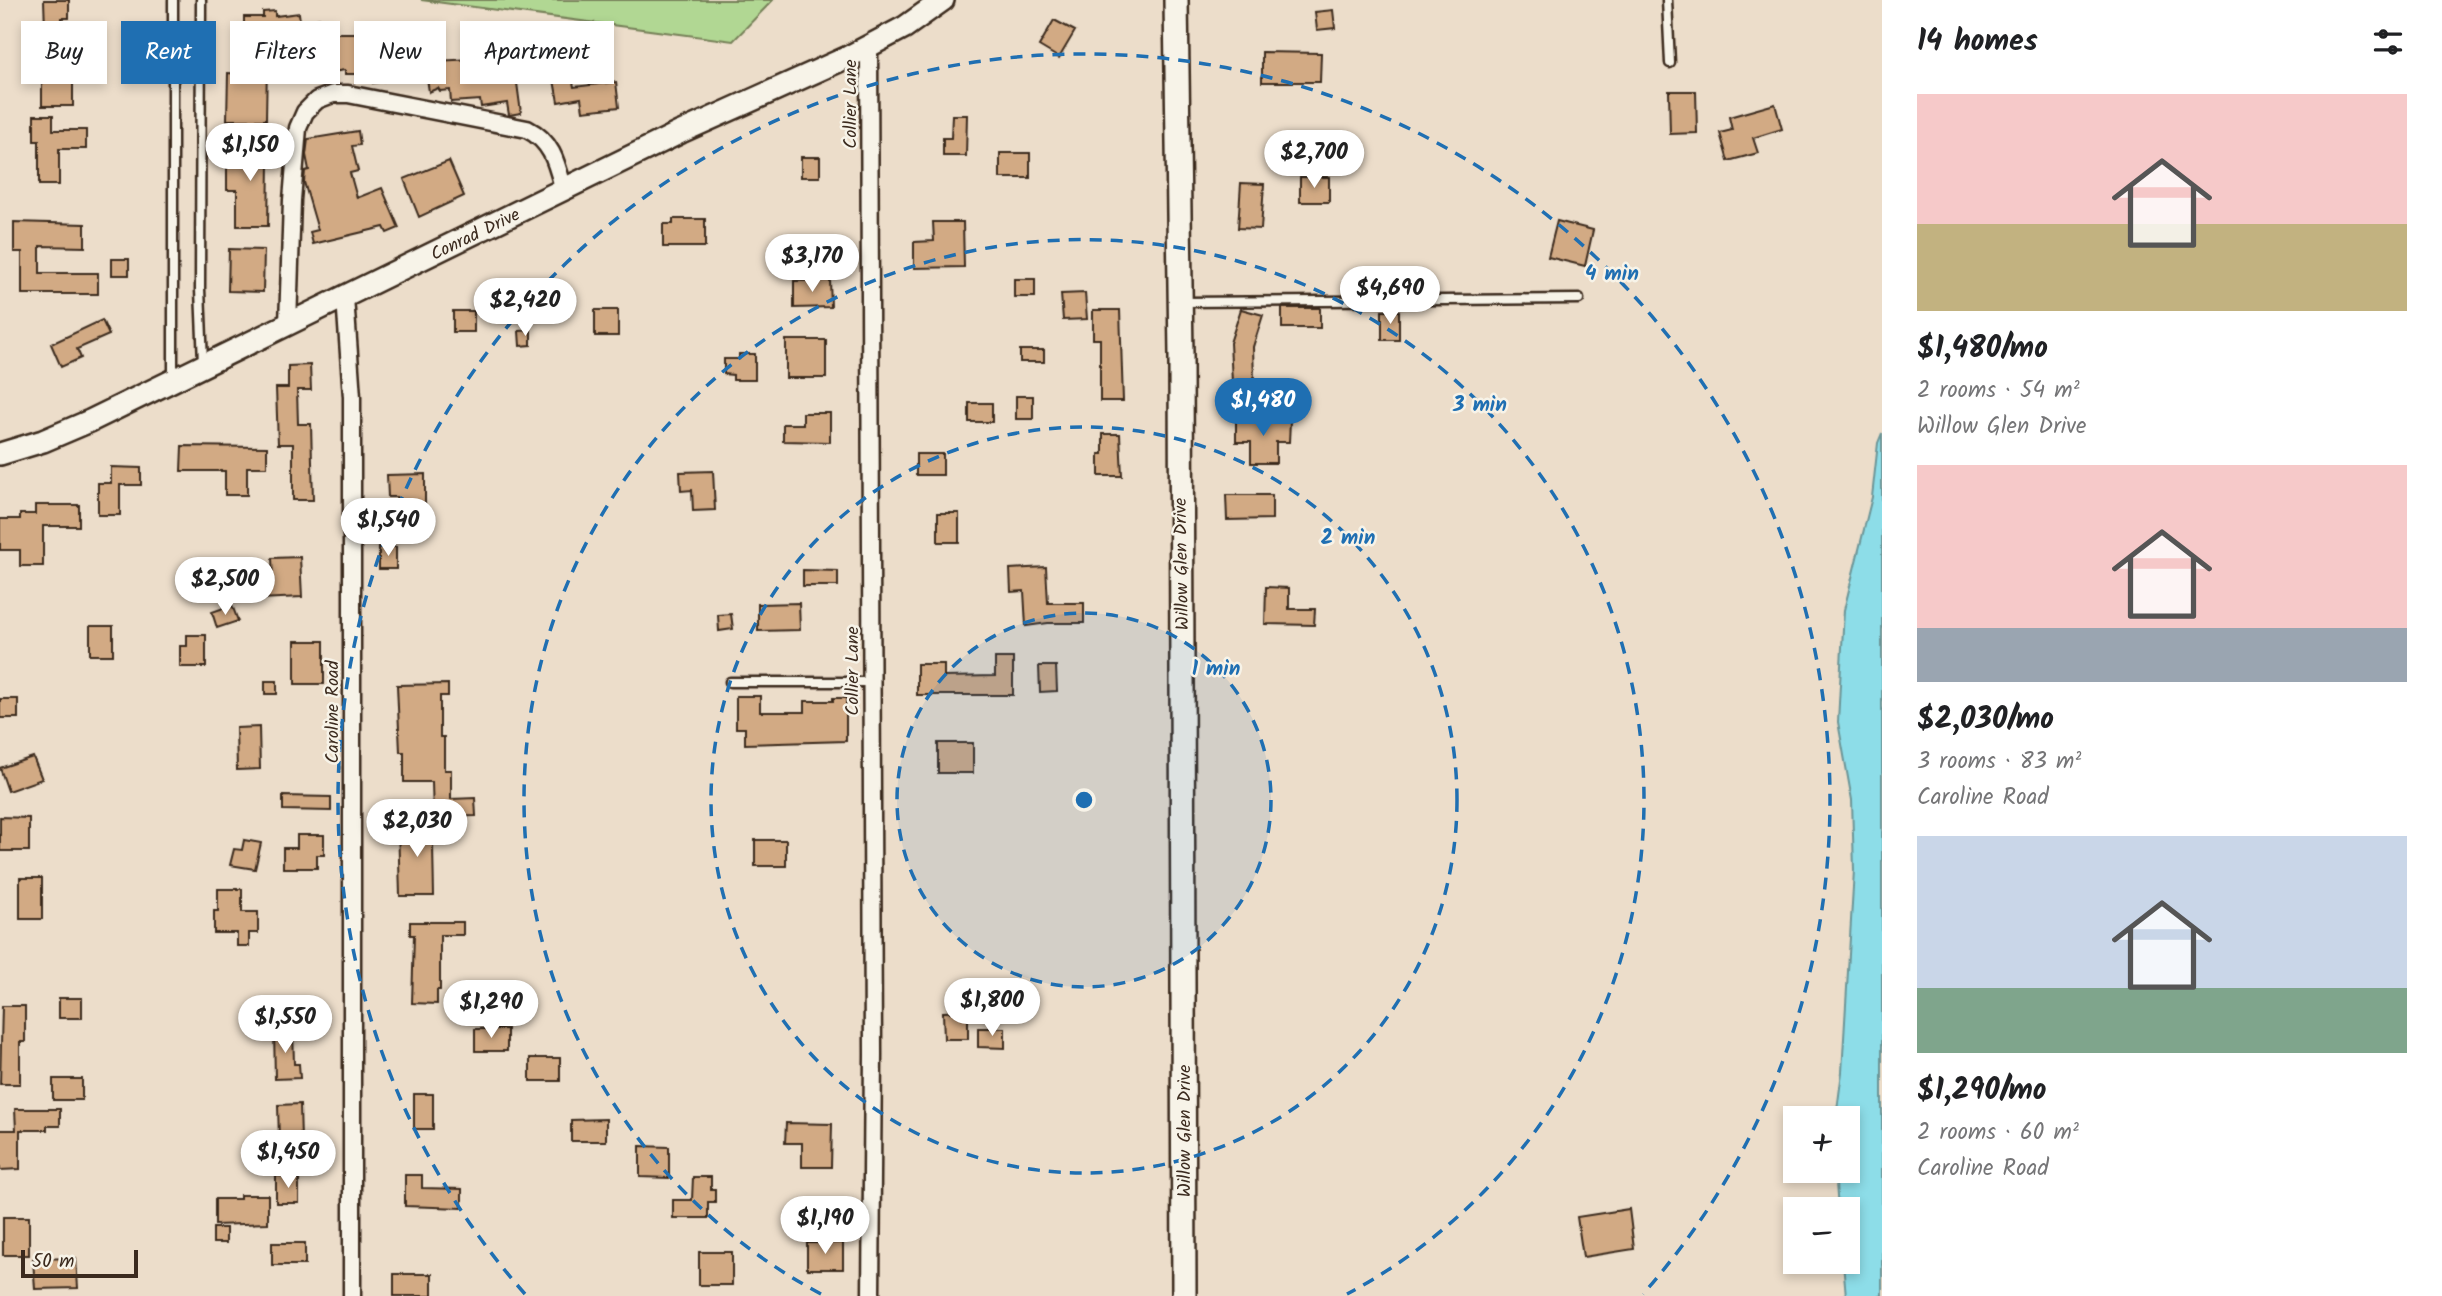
<!DOCTYPE html>
<meta charset="utf-8">
<style>
:root{--surface:#fff;--page:#f2f2f2;--text:#202124;--muted:#757577;--accent:#1f6fb2}
body{margin:0;font-family:Kalam,sans-serif;background:var(--page);color:var(--text);height:100vh;display:flex;flex-direction:column;font-size:26px;white-space:nowrap}
*{box-sizing:border-box;margin:0}
p{font-size:23px;color:var(--muted)}
.icon{flex:none;width:38px;height:38px;fill:none;stroke:currentColor;stroke-width:2;stroke-linecap:round;stroke-linejoin:round}
.map{position:relative;flex:1;overflow:hidden}
.panel{display:flex;flex-direction:column;background:var(--surface);width:560px}
.panel>*{flex:none}
.guide{position:absolute;left:21px;top:21px;width:665px;height:63px;display:flex;gap:14px}
.controls{position:absolute;left:1783px;top:1106px;display:grid;gap:14px}
.controls a{display:grid;place-items:center;width:77px;height:77px;border-radius:0px;background:var(--surface);box-shadow:0 4px 10px #0003;font-size:35px}
.scale{position:absolute;left:21px;bottom:18px;width:117px;box-sizing:border-box;padding-left:7px;border:4px solid #3b2a1e;border-top:0;font-size:19px;line-height:24px;white-space:nowrap;color:#3b2a1e;-webkit-text-stroke:5px #f7f3e8;paint-order:stroke}
.price{position:absolute;translate:-50% -60px;padding:0 16px;border-radius:24px;background:#fff;color:#222;font-size:23px;line-height:46px;filter:drop-shadow(0 2px 4px #0008)}
.price::after{content:'';position:absolute;left:50%;top:42px;width:21px;height:16px;margin-left:-10px;background:inherit;clip-path:polygon(0 0,100% 0,50% 100%)}
.price.on{background:var(--accent);color:#fff}
ul{padding:0;list-style:none}
li{display:grid;align-content:center;gap:14px;height:371px;padding:0 35px}
li span{display:grid;place-items:center;height:217px;border-radius:0px;color:#555}
li>.icon{margin-inline-start:auto}
span .icon{width:126px;height:126px;fill:#fffc;stroke-width:1}
li b{font-size:30px}
h2{display:flex;justify-content:space-between;align-items:center;height:84px;padding:0 35px;font-size:30px}
.chip{padding:0 24px;border-radius:0px;background:var(--surface);box-shadow:0 4px 10px #0003;font-size:24px;line-height:63px}
.chip.on{background:var(--accent);color:#fff}
main{display:flex;flex:1;min-height:0}
.map>svg:first-child{display:block}
.green{fill:#b1d793;stroke:#768058;stroke-width:2}
.water{fill:#8ddde8;stroke:#6c9597;stroke-width:2}
.building{fill:#d2aa84;stroke:#3b2a1e;stroke-width:2}
.lines{fill:none;stroke-linecap:round;stroke-linejoin:round}
.service-casing{stroke:#3b2a1e;stroke-width:13}
.minor-casing{stroke:#3b2a1e;stroke-width:21}
.tertiary-casing{stroke:#3b2a1e;stroke-width:26}
.secondary-casing{stroke:#3b2a1e;stroke-width:28}
.service{stroke:#f7f3e8;stroke-width:8}
.minor{stroke:#f7f3e8;stroke-width:16}
.tertiary{stroke:#f7f3e8;stroke-width:21}
.secondary{stroke:#f7f3e8;stroke-width:23}
.ring{fill:none;stroke:#1f6fb2;stroke-width:3.5;stroke-dasharray:12 9}
.labels{text-anchor:middle;stroke-width:5;stroke-linejoin:round;paint-order:stroke}
.street-label{font-size:18px;fill:#3b2a1e;stroke:#f7f3e8}
.centre{fill:#1f6fb2;stroke:#f7f3e8;stroke-width:3.5}
.ring-label{font-size:21px;text-anchor:middle;font-weight:bold;fill:#1f6fb2;stroke:#f7f3e8;stroke-width:5;stroke-linejoin:round;paint-order:stroke}
</style>
<main>
<div class="map">
<svg width="1882" height="1296" viewBox="0 0 1882 1296">
<rect width="100%" height="100%" fill="#ecddca"/>
<filter id="ink" filterUnits="userSpaceOnUse"><feTurbulence type="fractalNoise" baseFrequency=".0143" numOctaves="2"/><feDisplacementMap in="SourceGraphic" scale="14" xChannelSelector="R" yChannelSelector="G"/><feConvolveMatrix kernelMatrix="1 2 1 2 8 2 1 2 1" color-interpolation-filters="sRGB"/></filter>
<g filter="url(#ink)">
<path class="green" d="M 421,0 L 773,0 L 733,41 Z"/>
<path class="water" d="M 1882,433 L 1882,1296 L 1846,1296 L 1843,1262 L 1848,1262 L 1848,1209 L 1838,1209 L 1835,1171 L 1848,1171 L 1848,1118 L 1836,1118 L 1842,1072 L 1854,870 L 1852,800 L 1838,722 L 1844,610 L 1872,497 L 1878,443 Z"/>
<path class="building" d="M 44,0 L 69,0 L 69,18 L 62,18 L 62,68 L 79,68 L 79,83 L 73,83 L 73,106 L 42,106 L 42,54 L 32,54 L 32,28 L 45,28 Z
M 1333,10 L 1335,28 L 1317,30 L 1315,12 Z
M 275,11 L 275,16 L 299,13 L 300,21 L 323,18 L 325,33 L 365,33 L 364,26 L 376,24 L 378,35 L 408,35 L 408,40 L 432,36 L 436,61 L 473,59 L 472,50 L 488,47 L 489,56 L 513,53 L 521,113 L 509,115 L 507,103 L 481,107 L 480,100 L 451,102 L 450,90 L 440,91 L 438,88 L 429,92 L 427,78 L 385,79 L 385,81 L 373,83 L 371,74 L 345,74 L 345,70 L 320,74 L 318,67 L 294,71 L 293,59 L 267,62 L 266,120 L 227,120 L 228,73 L 244,74 L 244,17 L 263,17 L 263,12 Z
M 1054,20 L 1075,31 L 1059,58 L 1039,46 Z
M 1262,52 L 1321,53 L 1320,82 L 1262,82 Z
M 572,77 L 574,87 L 616,82 L 619,107 L 583,111 L 581,98 L 558,102 L 554,80 Z
M 1669,91 L 1696,91 L 1697,133 L 1670,134 Z
M 1775,104 L 1782,129 L 1753,138 L 1758,153 L 1728,161 L 1720,133 L 1732,130 L 1729,117 Z
M 34,115 L 53,115 L 53,130 L 86,130 L 86,149 L 59,149 L 59,185 L 39,185 L 39,141 L 34,141 Z
M 952,115 L 967,115 L 966,156 L 943,156 L 943,138 L 951,138 Z
M 358,131 L 360,145 L 352,146 L 358,171 L 350,173 L 357,198 L 382,188 L 399,228 L 387,233 L 384,227 L 313,244 L 310,232 L 318,230 L 304,182 L 305,171 L 309,170 L 306,155 L 308,139 Z
M 227,146 L 274,149 L 273,161 L 269,161 L 268,226 L 237,226 L 237,190 L 227,190 Z
M 1000,153 L 1030,153 L 1030,178 L 1000,178 Z
M 801,157 L 820,157 L 820,177 L 801,177 Z
M 449,161 L 464,196 L 419,217 L 404,179 Z
M 1300,177 L 1329,177 L 1329,202 L 1300,202 Z
M 1241,183 L 1264,184 L 1261,229 L 1238,228 Z
M 673,219 L 705,219 L 705,247 L 663,247 L 663,224 L 673,224 Z
M 1557,221 L 1593,230 L 1585,266 L 1548,257 Z
M 14,222 L 85,224 L 85,247 L 40,246 L 40,273 L 98,273 L 98,294 L 22,294 L 22,252 L 14,252 Z
M 933,222 L 963,222 L 964,267 L 914,268 L 914,242 L 934,241 Z
M 229,249 L 264,250 L 263,292 L 228,291 Z
M 112,259 L 129,259 L 129,275 L 112,275 Z
M 1014,279 L 1035,279 L 1035,297 L 1014,297 Z
M 830,280 L 831,307 L 794,308 L 794,281 Z
M 537,290 L 561,291 L 561,315 L 537,315 Z
M 1085,293 L 1087,319 L 1063,320 L 1061,294 Z
M 1282,308 L 1320,308 L 1320,328 L 1282,328 Z
M 1241,309 L 1263,315 L 1253,347 L 1254,380 L 1232,382 L 1230,343 Z
M 595,310 L 618,310 L 618,336 L 595,336 Z
M 1093,310 L 1120,310 L 1123,401 L 1100,401 L 1100,339 L 1093,339 Z
M 453,311 L 474,311 L 474,332 L 453,332 Z
M 1382,311 L 1399,311 L 1399,340 L 1382,340 Z
M 102,320 L 109,335 L 77,349 L 81,358 L 61,367 L 51,344 Z
M 531,330 L 531,345 L 520,346 L 519,331 Z
M 786,340 L 826,340 L 826,378 L 786,378 Z
M 1020,350 L 1044,350 L 1044,362 L 1020,362 Z
M 739,354 L 755,354 L 755,380 L 733,380 L 733,375 L 724,374 L 724,359 L 739,359 Z
M 310,365 L 311,390 L 297,390 L 298,424 L 311,424 L 313,500 L 293,500 L 293,444 L 278,444 L 276,388 L 288,388 L 288,366 Z
M 1016,396 L 1033,396 L 1033,419 L 1016,419 Z
M 969,403 L 992,403 L 992,422 L 969,422 Z
M 803,413 L 830,413 L 830,442 L 783,441 L 783,424 L 803,424 Z
M 1236,421 L 1290,421 L 1289,442 L 1276,442 L 1276,463 L 1251,463 L 1251,442 L 1236,442 Z
M 1103,434 L 1120,434 L 1122,476 L 1099,476 L 1099,454 L 1103,454 Z
M 182,446 L 267,447 L 267,467 L 247,467 L 247,495 L 225,495 L 225,471 L 181,471 Z
M 916,454 L 943,454 L 943,475 L 916,475 Z
M 111,467 L 141,468 L 141,485 L 120,485 L 120,515 L 98,515 L 98,483 L 111,483 Z
M 713,471 L 715,510 L 693,511 L 692,490 L 681,491 L 680,472 Z
M 425,474 L 425,517 L 407,517 L 407,506 L 397,507 L 397,497 L 388,497 L 387,475 Z
M 1226,495 L 1272,495 L 1272,519 L 1227,520 Z
M 35,505 L 79,505 L 79,526 L 43,526 L 43,566 L 20,566 L 20,550 L 0,550 L 0,519 L 20,519 L 20,514 L 35,514 Z
M 938,513 L 959,513 L 959,542 L 938,542 Z
M 379,547 L 396,547 L 396,569 L 379,569 Z
M 300,557 L 302,597 L 259,599 L 258,580 L 273,580 L 272,558 Z
M 1046,567 L 1048,603 L 1084,603 L 1084,623 L 1048,623 L 1026,626 L 1024,591 L 1011,592 L 1010,569 Z
M 803,570 L 838,571 L 838,586 L 803,586 Z
M 1266,587 L 1289,588 L 1289,609 L 1315,609 L 1314,625 L 1265,624 Z
M 799,603 L 800,630 L 758,631 L 758,604 Z
M 232,605 L 238,621 L 217,628 L 212,612 Z
M 731,614 L 733,629 L 719,631 L 718,615 Z
M 90,626 L 113,626 L 113,655 L 90,655 Z
M 187,635 L 206,635 L 206,667 L 180,667 L 180,646 L 187,646 Z
M 295,641 L 324,641 L 324,684 L 295,684 Z
M 995,658 L 1013,658 L 1013,695 L 917,695 L 917,664 L 944,664 L 944,677 L 995,676 Z
M 1039,666 L 1056,666 L 1057,691 L 1040,692 Z
M 265,681 L 277,681 L 277,694 L 265,694 Z
M 448,684 L 448,696 L 440,696 L 440,737 L 444,737 L 444,770 L 451,770 L 451,799 L 475,798 L 476,816 L 433,817 L 432,782 L 404,782 L 404,752 L 400,752 L 397,685 Z
M 736,696 L 760,696 L 760,712 L 805,712 L 805,701 L 833,701 L 833,698 L 846,698 L 846,741 L 745,744 L 745,728 L 736,728 Z
M 0,699 L 18,699 L 18,718 L 0,718 Z
M 259,727 L 260,769 L 237,770 L 236,728 Z
M 938,743 L 973,743 L 973,773 L 938,773 Z
M 33,757 L 42,779 L 8,791 L 0,768 Z
M 283,796 L 331,797 L 331,811 L 283,810 Z
M 0,817 L 29,818 L 29,851 L 0,851 Z
M 438,823 L 438,844 L 433,844 L 434,896 L 400,896 L 398,824 Z
M 297,835 L 324,835 L 324,855 L 317,855 L 317,868 L 283,868 L 283,848 L 297,848 Z
M 244,840 L 261,843 L 255,869 L 230,865 L 234,849 L 242,850 Z
M 755,840 L 786,840 L 786,866 L 755,866 Z
M 20,878 L 42,878 L 42,919 L 20,919 Z
M 218,889 L 242,889 L 242,912 L 258,912 L 258,933 L 249,933 L 249,946 L 237,946 L 237,933 L 214,933 L 214,911 L 218,911 Z
M 410,922 L 463,922 L 463,935 L 440,935 L 440,990 L 437,990 L 437,1004 L 412,1003 L 414,935 L 410,935 Z
M 59,998 L 82,998 L 82,1018 L 59,1018 Z
M 2,1006 L 25,1006 L 25,1042 L 20,1042 L 20,1084 L 0,1084 Z
M 968,1011 L 968,1039 L 944,1039 L 943,1012 Z
M 978,1028 L 1005,1028 L 1005,1048 L 978,1047 Z
M 274,1029 L 293,1029 L 294,1064 L 299,1064 L 300,1078 L 275,1079 Z
M 475,1029 L 507,1029 L 507,1051 L 475,1051 Z
M 530,1058 L 560,1058 L 560,1081 L 530,1081 Z
M 53,1079 L 82,1079 L 82,1100 L 53,1100 Z
M 414,1094 L 433,1094 L 433,1129 L 414,1129 Z
M 300,1104 L 301,1140 L 279,1140 L 278,1105 Z
M 15,1109 L 60,1109 L 60,1126 L 47,1126 L 47,1130 L 20,1130 L 20,1169 L 0,1170 L 0,1130 L 16,1130 Z
M 606,1119 L 606,1141 L 571,1141 L 571,1120 Z
M 786,1123 L 832,1124 L 831,1167 L 802,1167 L 802,1143 L 785,1143 Z
M 640,1146 L 669,1147 L 669,1178 L 640,1177 Z
M 405,1175 L 422,1175 L 422,1188 L 462,1189 L 462,1208 L 405,1206 Z
M 276,1176 L 299,1176 L 299,1203 L 276,1203 Z
M 693,1177 L 711,1177 L 711,1189 L 715,1189 L 715,1202 L 708,1202 L 708,1218 L 673,1218 L 673,1200 L 692,1200 Z
M 240,1195 L 268,1195 L 268,1223 L 215,1225 L 215,1199 L 240,1199 Z
M 1629,1209 L 1634,1249 L 1583,1257 L 1577,1217 Z
M 3,1217 L 29,1217 L 29,1255 L 3,1255 Z
M 213,1228 L 226,1228 L 226,1243 L 213,1243 Z
M 272,1243 L 305,1243 L 305,1265 L 272,1265 Z
M 807,1243 L 843,1243 L 843,1269 L 807,1269 Z
M 699,1252 L 732,1252 L 732,1285 L 699,1285 Z
M 76,1258 L 78,1288 L 35,1289 L 33,1259 Z
M 394,1274 L 432,1274 L 432,1296 L 394,1296 Z"/>
<g class="lines">
<defs>
<path id="service" d="M 173,0 L 173,379
M 201,0 L 200,289 L 203,363
M 1667,0 L 1670,63
M 1183,302 L 1579,299
M 730,682 L 872,682"/>
<path id="minor" d="M 869,46 L 873,1054 L 871,1296
M 345,297 L 352,397 L 352,1296
M 288,325 L 292,200 L 298,128 L 305,112 L 317,100 L 333,94 L 348,94 L 527,129 C 553,142 557,165 564,191"/>
<path id="tertiary" d="M 0,454 L 43,441 L 90,421 L 681,132 L 848,57 L 905,27 L 943,0"/>
<path id="secondary" d="M 1176,0 L 1181,356 L 1184,1296"/>
</defs>
<use href="#service" class="service-casing"/>
<use href="#minor" class="minor-casing"/>
<use href="#tertiary" class="tertiary-casing"/>
<use href="#secondary" class="secondary-casing"/>
<use href="#service" class="service"/>
<use href="#minor" class="minor"/>
<use href="#tertiary" class="tertiary"/>
<use href="#secondary" class="secondary"/>
</g>
</g>
<circle cx="1084" cy="800" r="187" fill="#1f6fb2" fill-opacity=".12"/>
<g class="ring">
<circle cx="1084" cy="800" r="187"/>
<circle cx="1084" cy="800" r="373"/>
<path d="M821 1294A560 560 0 1 1 1347 1294"/>
<path d="M525 1294A746 746 0 1 1 1643 1294"/>
</g>
<g class="labels">
<g class="street-label">
<text transform="translate(850 104) rotate(-90)" y="6">Collier Lane</text>
<text transform="translate(475 234) rotate(-26)" y="6">Conrad Drive</text>
<text transform="translate(1181 564) rotate(-91)" y="6">Willow Glen Drive</text>
<text transform="translate(852 671) rotate(-90)" y="6">Collier Lane</text>
<text transform="translate(332 712) rotate(-90)" y="6">Caroline Road</text>
<text transform="translate(1184 1131) rotate(-90)" y="6">Willow Glen Drive</text>
</g>
</g>
<circle cx="1084" cy="800" r="10" class="centre"/>
<g class="ring-label">
<text x="1612" y="280">4 min</text>
<text x="1480" y="411">3 min</text>
<text x="1348" y="544">2 min</text>
<text x="1216" y="675">1 min</text>
</g>
</svg>
<div class="controls">
<a>+</a>
<a>−</a>
</div>
<div class="scale">50 m</div>
<b class="price" style="left:250px;top:183px">$1,150</b>
<b class="price" style="left:1314px;top:190px">$2,700</b>
<b class="price" style="left:812px;top:294px">$3,170</b>
<b class="price" style="left:1390px;top:326px">$4,690</b>
<b class="price" style="left:525px;top:338px">$2,420</b>
<b class="price on" style="left:1263px;top:438px">$1,480</b>
<b class="price" style="left:388px;top:558px">$1,540</b>
<b class="price" style="left:225px;top:617px">$2,500</b>
<b class="price" style="left:417px;top:859px">$2,030</b>
<b class="price" style="left:992px;top:1038px">$1,800</b>
<b class="price" style="left:491px;top:1040px">$1,290</b>
<b class="price" style="left:285px;top:1055px">$1,550</b>
<b class="price" style="left:288px;top:1190px">$1,450</b>
<b class="price" style="left:825px;top:1256px">$1,190</b>
<div class="guide">
<a class="chip">Buy</a>
<a class="chip on">Rent</a>
<a class="chip">Filters</a>
<a class="chip">New</a>
<a class="chip">Apartment</a>
</div>
</div>
<section class="panel">
<h2>14 homes<svg class="icon" aria-label="filters" viewBox="0 0 24 24"><path d="M4 7h16M4 17h16"/><circle cx="9" cy="7" r="2"/><circle cx="15" cy="17" r="2"/></svg></h2>
<ul>
<li><span style="background:linear-gradient(#f6c9c9 60%,#c2b280 0)"><svg class="icon" aria-label="home" viewBox="0 0 24 24"><path d="M3 11l9-7 9 7M6 9v11h12V9"/></svg></span><div><b>$1,480/mo</b><p>2 rooms · 54 m²</p><p>Willow Glen Drive</p></div></li>
<li><span style="background:linear-gradient(#f6c9c9 75%,#9aa5b1 0)"><svg class="icon" aria-label="home" viewBox="0 0 24 24"><path d="M3 11l9-7 9 7M6 9v11h12V9"/></svg></span><div><b>$2,030/mo</b><p>3 rooms · 83 m²</p><p>Caroline Road</p></div></li>
<li><span style="background:linear-gradient(#c9d6e8 70%,#7fa58c 0)"><svg class="icon" aria-label="home" viewBox="0 0 24 24"><path d="M3 11l9-7 9 7M6 9v11h12V9"/></svg></span><div><b>$1,290/mo</b><p>2 rooms · 60 m²</p><p>Caroline Road</p></div></li>
</ul>
</section>
</main>
